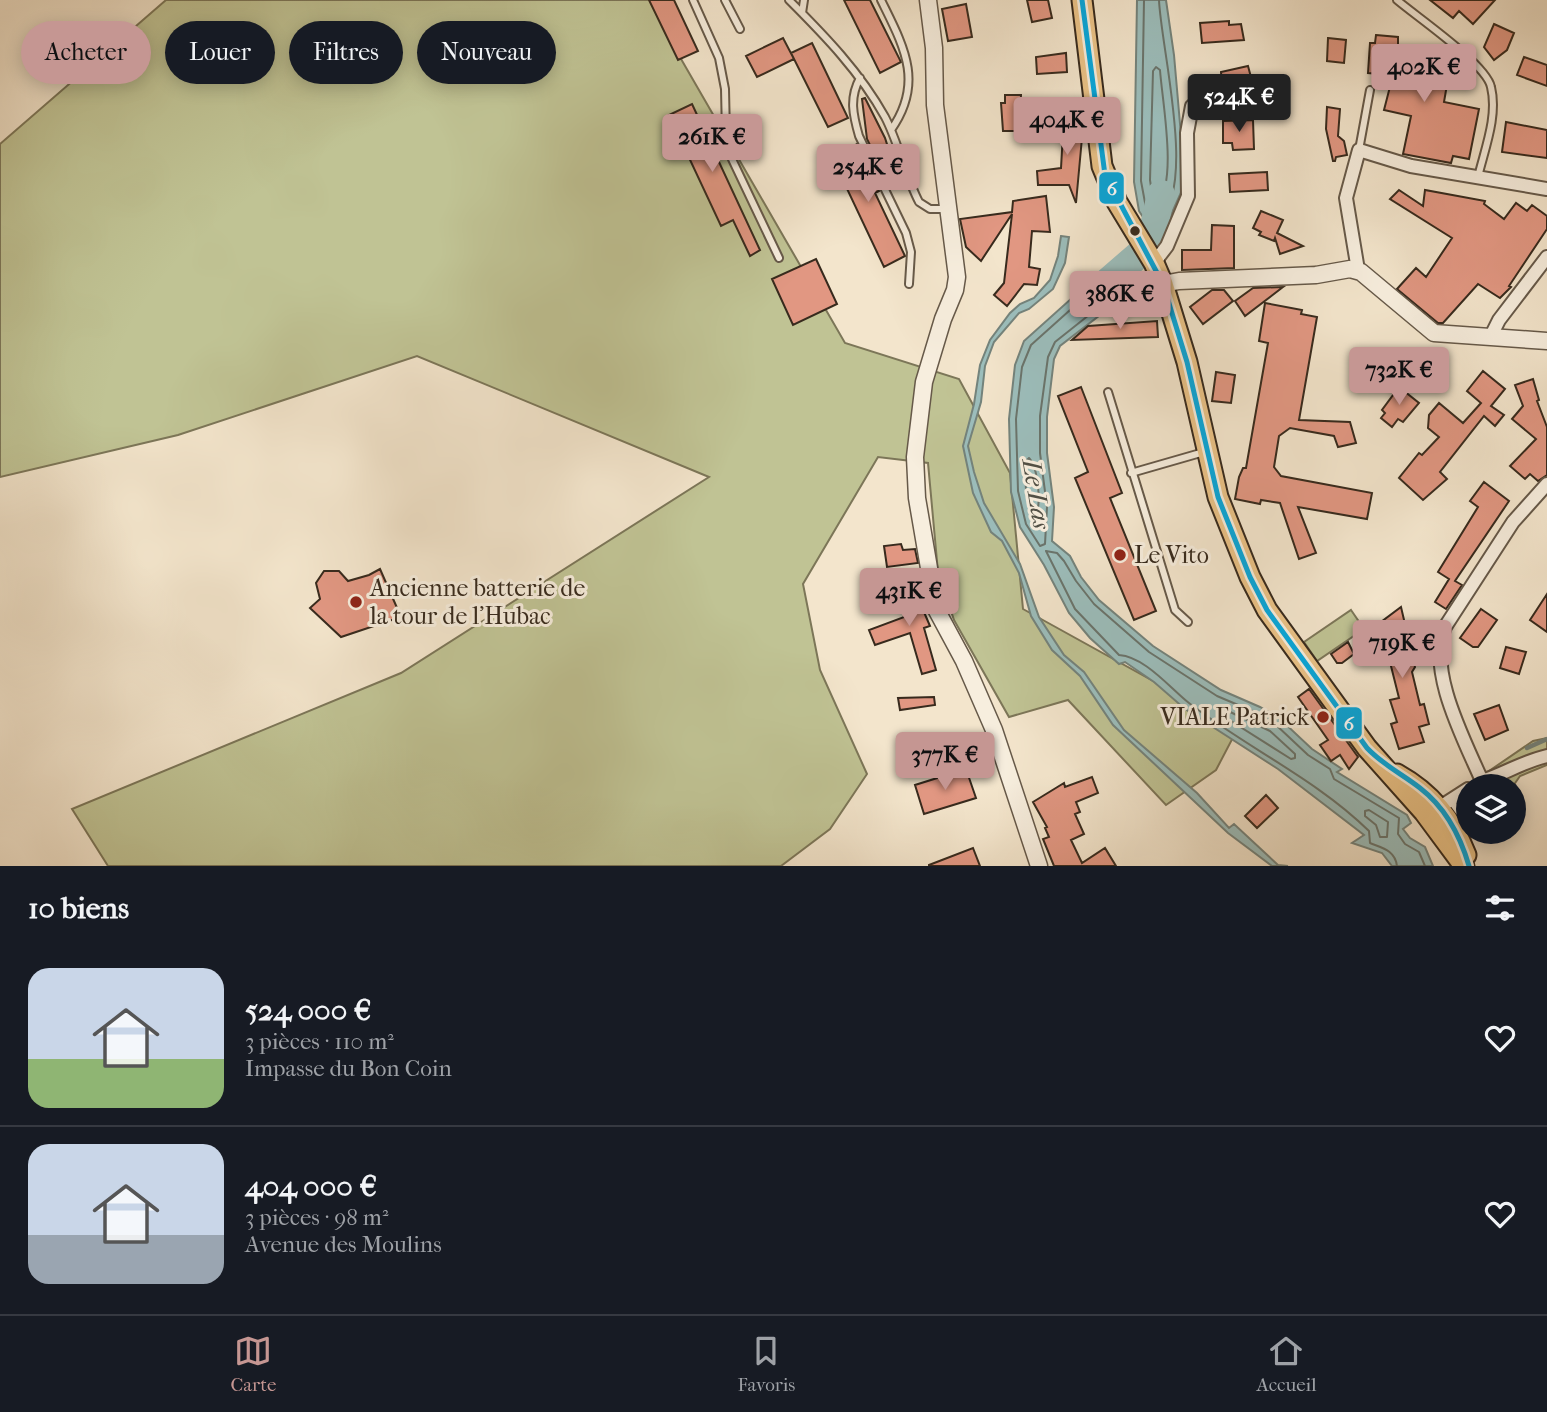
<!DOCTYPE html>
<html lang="fr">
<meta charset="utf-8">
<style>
:root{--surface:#171b24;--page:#20242c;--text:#f1f3f6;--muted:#9ea1a6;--line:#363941;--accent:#c59692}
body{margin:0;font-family:"IM FELL French Canon",serif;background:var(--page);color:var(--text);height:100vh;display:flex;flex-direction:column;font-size:26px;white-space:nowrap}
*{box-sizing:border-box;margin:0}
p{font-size:23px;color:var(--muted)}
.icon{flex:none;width:38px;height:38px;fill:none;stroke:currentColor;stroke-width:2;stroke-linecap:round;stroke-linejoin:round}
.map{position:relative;height:866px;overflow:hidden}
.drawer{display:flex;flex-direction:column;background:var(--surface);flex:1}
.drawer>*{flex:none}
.top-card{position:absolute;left:21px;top:21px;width:700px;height:63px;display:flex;gap:14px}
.fabs{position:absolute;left:1456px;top:774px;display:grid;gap:14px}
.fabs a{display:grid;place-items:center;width:70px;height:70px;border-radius:50%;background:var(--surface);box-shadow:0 4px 18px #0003;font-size:35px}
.price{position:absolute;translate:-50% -60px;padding:0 16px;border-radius:7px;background:var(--accent);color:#111;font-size:23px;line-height:46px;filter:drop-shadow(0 2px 4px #0008)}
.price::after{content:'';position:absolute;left:50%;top:42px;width:21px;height:16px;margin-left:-10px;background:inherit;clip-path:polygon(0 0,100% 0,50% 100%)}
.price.selected{background:#222;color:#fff}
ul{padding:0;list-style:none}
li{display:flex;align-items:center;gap:21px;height:175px;padding:0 28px}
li+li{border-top:2px solid var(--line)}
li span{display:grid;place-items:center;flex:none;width:196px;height:140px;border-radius:21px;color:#555}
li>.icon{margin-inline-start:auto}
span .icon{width:84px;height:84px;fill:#fffc;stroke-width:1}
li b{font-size:30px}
h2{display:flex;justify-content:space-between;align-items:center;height:84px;padding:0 28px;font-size:30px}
.pill{padding:0 24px;border-radius:32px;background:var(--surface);box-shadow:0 4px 18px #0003;font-size:24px;line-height:63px}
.pill.selected{background:var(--accent);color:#111}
.tab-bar{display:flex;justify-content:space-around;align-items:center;height:98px;border-top:2px solid var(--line);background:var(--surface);font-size:19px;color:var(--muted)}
.tab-bar a{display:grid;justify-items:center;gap:4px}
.tab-bar .selected{color:var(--accent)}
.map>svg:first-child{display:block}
.green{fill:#c0c394;stroke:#7c7658;stroke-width:2}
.water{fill:#9cbebc;stroke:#74837c;stroke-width:2}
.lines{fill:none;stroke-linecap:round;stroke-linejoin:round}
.shore{stroke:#6a746c;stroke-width:2}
.stream{stroke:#74837c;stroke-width:4.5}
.river{stroke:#9cbebc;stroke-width:28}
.building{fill:#e19782;stroke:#372a1d;stroke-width:2}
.service-casing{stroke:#665949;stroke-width:10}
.minor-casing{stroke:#665949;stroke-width:16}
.tertiary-casing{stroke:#665949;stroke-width:19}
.primary-casing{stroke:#372a1d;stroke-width:23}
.service{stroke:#f7eede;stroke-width:6}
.minor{stroke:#f7eede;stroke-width:12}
.tertiary{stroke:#f7eede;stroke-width:16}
.primary{stroke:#eac286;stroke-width:19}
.bus-1-casing{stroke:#f7eede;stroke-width:10}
.bus-1{stroke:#06a7dc;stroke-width:5}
.bus-dot{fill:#372a1d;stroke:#f7eede;stroke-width:2.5}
.poi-dot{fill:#8f2418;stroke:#f7eede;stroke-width:2.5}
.labels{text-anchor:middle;stroke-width:6;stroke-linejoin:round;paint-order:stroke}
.poi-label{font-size:24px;fill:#372a1d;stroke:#f7eede;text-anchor:start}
.water-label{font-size:26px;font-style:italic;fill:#504f45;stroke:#f7eede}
.line-badge{stroke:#f7eede;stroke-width:2.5}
.badge-label{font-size:19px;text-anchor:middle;font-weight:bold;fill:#fff}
</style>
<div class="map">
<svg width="1547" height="866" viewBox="0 0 1547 866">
<rect width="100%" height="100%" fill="#f3e5cc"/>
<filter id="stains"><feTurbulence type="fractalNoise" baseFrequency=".00286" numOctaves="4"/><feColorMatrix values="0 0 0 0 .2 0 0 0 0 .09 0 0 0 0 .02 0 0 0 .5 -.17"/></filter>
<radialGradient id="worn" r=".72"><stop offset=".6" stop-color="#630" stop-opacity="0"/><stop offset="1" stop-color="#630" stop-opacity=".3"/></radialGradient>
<path class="green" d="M 166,0 L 664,0 L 662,26 L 845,343 L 959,379 L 1010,473 L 1023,609 L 1238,728 L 1216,770 L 1166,805 L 1068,700 L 1009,717 L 954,620 L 938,572 L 928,463 L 878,457 L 803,584 L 820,670 L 867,774 L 830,829 L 781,866 L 108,866 L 72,809 L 401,673 L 709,477 L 417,356 L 178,435 L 0,477 L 0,144 Z
M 1351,610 L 1364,629 L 1317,661 L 1304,642 Z
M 1547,738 L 1547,765 L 1520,776 L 1513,786 L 1468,786 L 1468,828 L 1448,799 L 1533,741 Z"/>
<path class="water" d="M 1137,0 L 1166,0 L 1174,55 L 1183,158 L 1183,188 L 1159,242 L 1139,211 L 1134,182 Z
M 1061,236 L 1069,237 L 1065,263 L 1053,289 L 1029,309 L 1019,313 L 994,342 L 985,366 L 981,402 L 968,446 L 974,472 L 984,503 L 1020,564 L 1039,617 L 1064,655 L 1084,672 L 1124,730 L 1197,793 L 1229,828 L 1234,824 L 1278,865 L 1288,866 L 1272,866 L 1228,833 L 1113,725 L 1080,676 L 1052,650 L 1031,616 L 1019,573 L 1002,541 L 991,532 L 973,493 L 963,446 L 974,404 L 980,365 L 990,340 L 1010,313 L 1020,304 L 1034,298 L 1050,280 L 1058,256 Z
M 1120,255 L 1138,285 L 1130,290 L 1124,284 L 1106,301 L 1100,315 L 1060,346 L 1054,359 L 1047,417 L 1047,453 L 1054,507 L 1052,541 L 1070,556 L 1081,577 L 1099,600 L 1153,646 L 1221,690 L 1260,707 L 1279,718 L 1312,749 L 1342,769 L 1337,772 L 1407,815 L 1411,823 L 1403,829 L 1410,838 L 1425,847 L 1433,866 L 1392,866 L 1382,853 L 1352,843 L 1364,835 L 1278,769 L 1185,709 L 1154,682 L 1125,662 L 1119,664 L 1090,638 L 1069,613 L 1044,565 L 1020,527 L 1011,492 L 1009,419 L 1015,365 L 1024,341 Z"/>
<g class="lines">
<path class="shore" d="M 1144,0 L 1141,181 L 1146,208 L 1157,223 C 1198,189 1161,50 1159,0
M 1156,67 L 1160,70 C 1162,100 1178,183 1157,203 L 1153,200 L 1150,180 L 1153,71 Z
M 1118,267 L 1123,277 L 1101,297 L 1094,311 L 1055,342 L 1048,357 L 1040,416 L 1040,453 L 1047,507 L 1045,544 L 1040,546 L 1026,524 L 1018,491 L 1016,419 L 1022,367 L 1031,345 Z
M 1029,458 C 1038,467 1042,506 1035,516 C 1023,504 1026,478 1026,461 Z
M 1226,710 L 1270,731 L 1295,754 L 1295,758 L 1291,759 L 1223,716 L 1222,711 Z
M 1369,810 L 1388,822 L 1387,837 L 1380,837 L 1376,825 L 1365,816 L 1365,811 Z
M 1397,866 C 1395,850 1382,848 1370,843 L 1369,831 C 1316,779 1247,748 1189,703 C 1169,687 1145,657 1119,655 L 1075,609 L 1046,551 L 1057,553 L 1064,561 L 1076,581 L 1094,604 L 1149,652 L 1217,696 L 1257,713 L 1275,724 L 1308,755 L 1330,769 L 1334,779 L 1399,818 L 1398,834 L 1405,844 L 1419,852 L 1425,866"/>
<path class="stream" d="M 1527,748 L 1547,739"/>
<path class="river" d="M 1098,290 L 1150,245 L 1161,194"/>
</g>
<path class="building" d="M 649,0 L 674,0 L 698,51 L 678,60 Z
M 844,0 L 870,0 L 901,62 L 880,73 Z
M 1027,0 L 1048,0 L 1052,18 L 1032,22 Z
M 1430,0 L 1495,0 L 1473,24 L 1459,11 L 1453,18 Z
M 966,4 L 972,37 L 948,41 L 942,9 Z
M 1229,21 L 1229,25 L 1241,24 L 1244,40 L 1202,43 L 1200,23 Z
M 1494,24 L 1514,33 L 1507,50 L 1494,60 L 1484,47 Z
M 1376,35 L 1398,37 L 1398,55 L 1429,60 L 1429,63 L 1450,67 L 1444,102 L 1479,109 L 1469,159 L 1453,156 L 1451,163 L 1403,154 L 1411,116 L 1384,110 L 1393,75 L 1368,73 L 1370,43 L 1375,43 Z
M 783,38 L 794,59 L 757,77 L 746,56 Z
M 1328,38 L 1346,40 L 1344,63 L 1327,61 Z
M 812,43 L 848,118 L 828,127 L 791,53 Z
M 1066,53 L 1067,72 L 1037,74 L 1036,57 Z
M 1524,57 L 1547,65 L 1547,86 L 1517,75 Z
M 1248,66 L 1252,81 L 1243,83 L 1245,93 L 1223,97 L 1221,72 Z
M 1005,95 L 1021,95 L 1019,131 L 1003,131 L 1001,103 L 1005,103 Z
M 865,98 L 885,138 L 899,182 L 890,186 L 867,139 L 862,99 Z
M 692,104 L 760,250 L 750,256 L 733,220 L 721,226 L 669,115 Z
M 1327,107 L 1340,109 L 1338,136 L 1344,141 L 1347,155 L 1336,157 L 1335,161 L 1333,161 L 1326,129 Z
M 1064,115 L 1084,116 L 1076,203 L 1069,185 L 1038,185 L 1037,171 L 1061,168 Z
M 1253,120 L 1254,149 L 1233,150 L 1232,143 L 1223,143 L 1223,121 Z
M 1506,122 L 1547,130 L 1547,158 L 1502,152 Z
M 857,144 L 879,191 L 875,193 L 905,256 L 884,267 L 832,157 Z
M 1267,172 L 1268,190 L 1230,192 L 1229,174 Z
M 1399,190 L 1423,206 L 1425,190 L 1485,201 L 1484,204 L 1504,219 L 1516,203 L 1527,211 L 1532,205 L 1547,216 L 1547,229 L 1509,286 L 1511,287 L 1500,298 L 1478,284 L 1443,323 L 1438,323 L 1397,289 L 1416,268 L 1426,277 L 1452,238 L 1390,199 Z
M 1046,196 L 1050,232 L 1032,231 L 1029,267 L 1040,269 L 1037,285 L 1024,284 L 1007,306 L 994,295 L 1004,283 L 1012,214 L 981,261 L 966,247 L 960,219 L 1012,212 L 1013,201 Z
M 1261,211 L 1283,220 L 1277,233 L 1303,246 L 1280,254 L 1275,238 L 1274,241 L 1259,235 L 1261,232 L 1253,228 Z
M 1212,225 L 1234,226 L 1234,268 L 1182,270 L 1182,250 L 1211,250 Z
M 816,259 L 837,304 L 793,325 L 772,279 Z
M 1283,287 L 1245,316 L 1235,301 L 1253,288 Z
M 1212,290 L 1224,290 L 1233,301 L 1203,324 L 1190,307 Z
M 1265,303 L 1302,310 L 1301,314 L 1317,317 L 1299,420 L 1350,422 L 1356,443 L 1338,447 L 1334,436 L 1290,428 L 1279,436 L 1274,467 L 1281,476 L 1372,493 L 1367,519 L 1298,507 L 1316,553 L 1299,559 L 1280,503 L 1261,500 L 1260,504 L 1235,499 L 1239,477 L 1243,468 L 1246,468 L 1268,343 L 1259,341 Z
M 1157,321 L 1158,337 L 1072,340 L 1088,326 Z
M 1483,371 L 1505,389 L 1491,406 L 1504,415 L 1495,426 L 1484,416 L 1440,472 L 1447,479 L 1423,500 L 1399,478 L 1419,453 L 1422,455 L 1439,437 L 1428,428 L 1429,415 L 1439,403 L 1463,423 L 1481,403 L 1467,391 Z
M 1216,372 L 1235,375 L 1231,403 L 1212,401 Z
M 1533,379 L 1539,400 L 1537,401 L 1547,427 L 1547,475 L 1538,481 L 1530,474 L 1525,479 L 1510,466 L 1536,439 L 1512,419 L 1523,406 L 1515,385 Z
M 1081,387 L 1122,493 L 1110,498 L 1156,611 L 1134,620 L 1075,478 L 1088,472 L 1058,396 Z
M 1399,387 L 1419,403 L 1403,422 L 1398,419 L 1392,427 L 1381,418 L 1385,413 L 1382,410 Z
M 1484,482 L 1509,501 L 1455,581 L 1462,585 L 1446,609 L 1435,602 L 1449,579 L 1438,572 L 1478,507 L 1470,501 Z
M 901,544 L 903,550 L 915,549 L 918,563 L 887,567 L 884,546 Z
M 380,569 L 401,617 L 341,637 L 310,608 L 320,599 L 316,583 L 324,571 L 339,571 L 348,581 L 369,575 Z
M 911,582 L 930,626 L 924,628 L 936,670 L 922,674 L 910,633 L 875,645 L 869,630 L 907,616 L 897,589 Z
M 1547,594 L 1547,632 L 1530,620 Z
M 1401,607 L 1415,667 L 1412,672 L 1420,705 L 1424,704 L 1429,724 L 1419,727 L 1424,742 L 1399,749 L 1391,724 L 1397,722 L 1390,700 L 1399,698 L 1391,666 L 1384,650 L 1371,634 L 1377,625 Z
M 1481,609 L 1497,620 L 1478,647 L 1473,647 L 1460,638 Z
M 1348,642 L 1354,654 L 1342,663 L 1337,663 L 1331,654 Z
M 1506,647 L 1526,652 L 1519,674 L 1500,668 Z
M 1309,689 L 1358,757 L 1349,769 L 1340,755 L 1331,761 L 1320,745 L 1328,740 L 1298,697 Z
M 934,697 L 935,705 L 900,710 L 898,698 Z
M 1499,705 L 1508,730 L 1485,740 L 1474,714 Z
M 966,769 L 976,798 L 924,814 L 915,785 Z
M 1092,777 L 1098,793 L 1076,802 L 1080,812 L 1075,814 L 1084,834 L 1071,840 L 1082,863 L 1105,848 L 1116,866 L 1054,866 L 1043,839 L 1049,837 L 1045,828 L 1047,827 L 1033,802 L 1064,783 L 1065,787 Z
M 1266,795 L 1278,808 L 1257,828 L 1245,816 Z
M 973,848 L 980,866 L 929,866 L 929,865 Z"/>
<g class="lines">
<defs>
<path id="service" d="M 693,0 L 719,58 L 725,89 L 726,134 L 731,157 L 779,258
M 725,0 L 740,29
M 789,0 C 825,36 860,72 885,117 C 899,144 905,175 919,202 L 930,209 L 948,209
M 881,0 C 903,45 925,82 891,130
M 1397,0 C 1417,17 1486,64 1491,87 C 1498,116 1485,148 1478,177
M 802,13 L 804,0
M 860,78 C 849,98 853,115 859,136 L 906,233 L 911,252 L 909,284
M 1359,150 L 1370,90
M 1108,392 L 1175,610 L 1188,622
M 1131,473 L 1204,452
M 1450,800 L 1468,825"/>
<path id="minor" d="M 1154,263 L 1167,246 L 1188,196 L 1187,133 L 1192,106
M 1358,270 L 1346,198 L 1359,150 L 1411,166 L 1547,189
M 1491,336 L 1499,320 L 1547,257
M 1547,484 L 1513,522 L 1445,627 C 1427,671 1464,739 1482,781 C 1504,774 1524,761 1547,756
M 1437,814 L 1440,807 L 1468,789"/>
<path id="tertiary" d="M 928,0 L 934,48 L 935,105 L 957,277 L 955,290 L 943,319 L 924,382 L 915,457 L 917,498 L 936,609 L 964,661 L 994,730 L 1039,866
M 1163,284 L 1179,281 L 1316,275 L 1350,269 L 1361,272 L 1434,333 L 1547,341"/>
<path id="primary" d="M 1082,0 L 1102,166 L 1117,202 L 1154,263 L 1163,284 L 1187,362 L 1218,497 L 1250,577 L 1267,610 L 1367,748 L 1424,812 L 1464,866
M 1397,774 C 1431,793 1452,819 1466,855"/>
</defs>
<use href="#service" class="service-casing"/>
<use href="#minor" class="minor-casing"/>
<use href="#tertiary" class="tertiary-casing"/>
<use href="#primary" class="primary-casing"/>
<use href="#service" class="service"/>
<use href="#minor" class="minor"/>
<use href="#tertiary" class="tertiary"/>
<use href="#primary" class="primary"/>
<defs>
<path id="bus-1" d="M 1082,0 L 1105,175 L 1163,284 L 1187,362 L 1218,497 L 1250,577 L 1267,610 L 1367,748 C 1383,765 1402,774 1420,788 C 1446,808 1460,835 1469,866"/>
</defs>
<use href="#bus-1" class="bus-1-casing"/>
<use href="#bus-1" class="bus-1"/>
</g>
<circle class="bus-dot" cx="1135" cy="231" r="6"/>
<g class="poi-dot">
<circle cx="1120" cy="555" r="7"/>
<circle cx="356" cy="602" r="7"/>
<circle cx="1323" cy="717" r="7"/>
</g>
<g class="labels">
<g class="poi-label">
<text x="1134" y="563">Le Vito</text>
<text x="370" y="596">Ancienne batterie de<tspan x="370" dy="28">la tour de l'Hubac</tspan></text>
<text x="1309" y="725" text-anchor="end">VIALE Patrick</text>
</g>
<g class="water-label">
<text transform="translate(1037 494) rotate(81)" y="9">Le Las</text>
</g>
</g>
<g class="line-badge">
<rect x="1098" y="171" width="27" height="34" rx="7" fill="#06a7dc"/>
<rect x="1335" y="706" width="28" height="34" rx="7" fill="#06a7dc"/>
</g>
<g class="badge-label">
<text x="1112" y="195">6</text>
<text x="1349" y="730">6</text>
</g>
<rect width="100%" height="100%" filter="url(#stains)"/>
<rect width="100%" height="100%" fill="url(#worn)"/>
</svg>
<div class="fabs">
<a><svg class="icon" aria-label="layers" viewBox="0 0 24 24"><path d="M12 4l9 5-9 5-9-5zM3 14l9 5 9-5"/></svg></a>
</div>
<b class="price" style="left:1424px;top:104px">402K €</b>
<b class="price selected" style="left:1239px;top:134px">524K €</b>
<b class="price" style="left:1067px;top:157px">404K €</b>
<b class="price" style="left:712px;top:174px">261K €</b>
<b class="price" style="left:868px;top:204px">254K €</b>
<b class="price" style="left:1120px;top:331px">386K €</b>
<b class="price" style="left:1399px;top:407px">732K €</b>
<b class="price" style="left:909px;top:628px">431K €</b>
<b class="price" style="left:1402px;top:680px">719K €</b>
<b class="price" style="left:945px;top:792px">377K €</b>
<div class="top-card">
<a class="pill selected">Acheter</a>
<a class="pill">Louer</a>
<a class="pill">Filtres</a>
<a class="pill">Nouveau</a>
</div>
</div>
<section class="drawer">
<h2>10 biens<svg class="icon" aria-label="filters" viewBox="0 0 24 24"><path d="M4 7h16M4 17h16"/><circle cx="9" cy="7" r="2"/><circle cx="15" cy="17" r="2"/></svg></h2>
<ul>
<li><span style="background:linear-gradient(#c9d6e8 65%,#8fb573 0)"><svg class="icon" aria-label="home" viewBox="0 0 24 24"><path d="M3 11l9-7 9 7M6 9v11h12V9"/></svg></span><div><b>524 000 €</b><p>3 pièces · 110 m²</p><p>Impasse du Bon Coin</p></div><svg class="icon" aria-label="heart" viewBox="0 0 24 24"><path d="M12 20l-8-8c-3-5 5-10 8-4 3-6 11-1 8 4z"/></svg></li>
<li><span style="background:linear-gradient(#c9d6e8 65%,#9aa5b1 0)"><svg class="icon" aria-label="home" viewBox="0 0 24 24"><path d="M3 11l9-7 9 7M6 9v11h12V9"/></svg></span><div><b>404 000 €</b><p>3 pièces · 98 m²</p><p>Avenue des Moulins</p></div><svg class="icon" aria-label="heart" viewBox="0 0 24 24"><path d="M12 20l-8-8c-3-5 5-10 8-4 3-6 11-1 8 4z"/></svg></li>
</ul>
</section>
<nav class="tab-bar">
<a class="selected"><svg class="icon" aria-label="map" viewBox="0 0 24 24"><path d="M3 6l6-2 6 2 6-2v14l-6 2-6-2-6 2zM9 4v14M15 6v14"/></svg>Carte</a>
<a><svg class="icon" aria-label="saved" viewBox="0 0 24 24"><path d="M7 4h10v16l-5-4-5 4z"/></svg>Favoris</a>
<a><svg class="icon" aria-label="home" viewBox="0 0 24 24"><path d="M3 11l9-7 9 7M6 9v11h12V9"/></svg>Accueil</a>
</nav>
